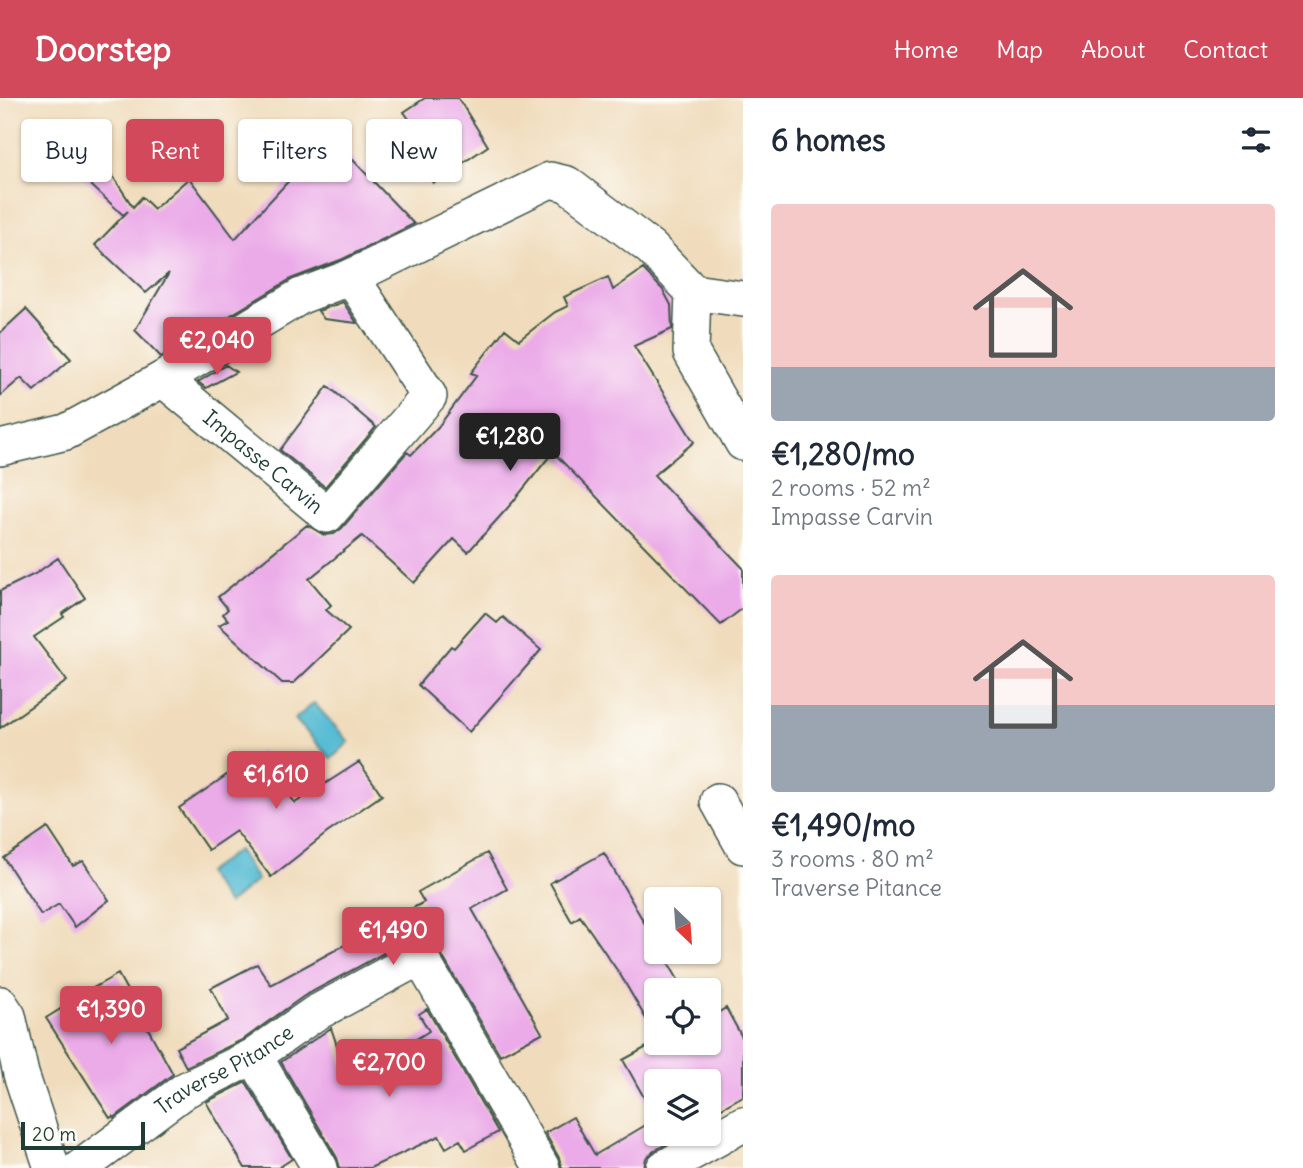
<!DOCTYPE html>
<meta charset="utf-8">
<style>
:root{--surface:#fff;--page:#f6f6f7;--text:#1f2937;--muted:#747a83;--accent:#d1495b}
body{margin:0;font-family:Delius,sans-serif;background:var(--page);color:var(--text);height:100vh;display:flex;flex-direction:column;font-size:26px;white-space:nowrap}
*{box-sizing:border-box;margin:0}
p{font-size:23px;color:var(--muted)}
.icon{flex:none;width:38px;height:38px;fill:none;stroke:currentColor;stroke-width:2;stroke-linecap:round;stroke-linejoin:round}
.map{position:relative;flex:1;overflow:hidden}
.side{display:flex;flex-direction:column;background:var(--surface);width:560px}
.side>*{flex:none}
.guide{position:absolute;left:21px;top:21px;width:616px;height:63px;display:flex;gap:14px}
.needle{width:46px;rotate:155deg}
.fabs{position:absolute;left:644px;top:789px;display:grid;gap:14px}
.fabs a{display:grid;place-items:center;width:77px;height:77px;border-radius:7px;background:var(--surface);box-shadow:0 2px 5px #0004;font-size:35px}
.scale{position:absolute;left:21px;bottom:18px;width:124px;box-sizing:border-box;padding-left:7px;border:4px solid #1f3d34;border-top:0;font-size:19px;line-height:24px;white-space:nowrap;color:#1f3d34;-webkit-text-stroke:5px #fdfcf7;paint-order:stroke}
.price{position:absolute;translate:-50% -60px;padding:0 16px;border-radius:7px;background:var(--accent);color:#fff;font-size:23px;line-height:46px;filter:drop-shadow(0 2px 4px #0008)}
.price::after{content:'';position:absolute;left:50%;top:42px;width:21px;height:16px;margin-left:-10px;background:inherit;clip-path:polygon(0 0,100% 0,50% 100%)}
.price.active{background:#222;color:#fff}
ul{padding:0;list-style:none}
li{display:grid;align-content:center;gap:14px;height:371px;padding:0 28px}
li span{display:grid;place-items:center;height:217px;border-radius:7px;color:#555}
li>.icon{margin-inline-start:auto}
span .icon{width:126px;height:126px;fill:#fffc;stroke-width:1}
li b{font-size:30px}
h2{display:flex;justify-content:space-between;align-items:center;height:84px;padding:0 28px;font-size:30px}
.tag{padding:0 24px;border-radius:7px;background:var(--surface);box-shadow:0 2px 5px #0004;font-size:24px;line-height:63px}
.tag.active{background:var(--accent);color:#fff}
header{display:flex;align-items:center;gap:42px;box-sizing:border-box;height:98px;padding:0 35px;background:var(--accent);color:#fff}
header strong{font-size:33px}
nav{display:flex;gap:38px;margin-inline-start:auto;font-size:24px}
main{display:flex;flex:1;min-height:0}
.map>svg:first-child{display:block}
.water{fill:#56bcd3;stroke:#3a7c84;stroke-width:2}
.building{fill:#ebaae8}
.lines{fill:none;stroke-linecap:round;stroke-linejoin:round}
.street-casing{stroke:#3e5548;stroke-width:38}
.street{stroke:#fff;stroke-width:35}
.labels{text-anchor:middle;stroke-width:5;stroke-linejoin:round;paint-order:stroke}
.street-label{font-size:21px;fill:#1f3d34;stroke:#fdfcf7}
</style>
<header>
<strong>Doorstep</strong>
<nav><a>Home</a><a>Map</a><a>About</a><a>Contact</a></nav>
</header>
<main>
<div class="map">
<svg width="743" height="1070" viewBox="0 0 743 1070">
<rect width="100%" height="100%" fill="#fdfcf7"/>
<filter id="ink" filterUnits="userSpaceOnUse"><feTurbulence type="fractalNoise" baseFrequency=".0143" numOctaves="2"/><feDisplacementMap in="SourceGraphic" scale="14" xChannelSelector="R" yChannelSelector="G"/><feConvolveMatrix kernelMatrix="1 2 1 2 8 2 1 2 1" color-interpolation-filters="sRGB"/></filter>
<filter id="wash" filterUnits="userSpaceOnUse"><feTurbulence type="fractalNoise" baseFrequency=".00686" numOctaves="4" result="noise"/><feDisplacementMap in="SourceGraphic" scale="28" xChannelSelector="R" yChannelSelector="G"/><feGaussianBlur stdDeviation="1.57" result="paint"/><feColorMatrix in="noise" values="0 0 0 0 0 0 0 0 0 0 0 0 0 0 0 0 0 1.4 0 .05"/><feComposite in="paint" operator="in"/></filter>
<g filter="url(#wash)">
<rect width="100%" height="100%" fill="#f0dcbc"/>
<path class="water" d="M 314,605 L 349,644 L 331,661 L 295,621 Z
M 238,752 L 257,782 L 228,806 L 206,775 Z"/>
<g id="blocks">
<path class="building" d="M 425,0 L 458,0 L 488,48 L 433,85 L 397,28 L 409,21 L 404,14 Z
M 76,22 L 133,109 L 142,99 L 154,111 L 189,80 L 235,141 L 307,63 L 310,66 L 333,41 L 414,126 L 343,161 L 291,181 L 161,259 L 135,232 L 169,175 L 146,195 L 95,147 L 128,113 L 123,117 L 48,47 Z
M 643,171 L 663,192 L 671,207 L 672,231 L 634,248 L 694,344 L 654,377 L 743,470 L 743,510 L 721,527 L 553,354 L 512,405 L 468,454 L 454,441 L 414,485 L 362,438 L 309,481 L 331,507 L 326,512 L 349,532 L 294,585 L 282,585 L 219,527 L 228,522 L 223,516 L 228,511 L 218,499 L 307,427 L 324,437 L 334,436 L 342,430 L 407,354 L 411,357 L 438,329 L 477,277 L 471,275 L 505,231 L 519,242 L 555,214 L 568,208 L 564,199 L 608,179 L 613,192 Z
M 343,204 L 357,225 L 324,221 L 318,213 Z
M 26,211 L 71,261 L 34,293 L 21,280 L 0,298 L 0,235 Z
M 226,267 L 236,274 L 206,290 L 198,284 Z
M 328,288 L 376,329 L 325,389 L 280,352 Z
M 58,460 L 85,500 L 62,516 L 64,519 L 34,539 L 67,583 L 0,630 L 0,493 L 35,476 Z
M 485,515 L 497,525 L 503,519 L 541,552 L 469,634 L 418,587 L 451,548 L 454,550 Z
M 260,654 L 295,705 L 359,664 L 382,697 L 327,735 L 271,779 L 236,733 L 208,752 L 179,710 Z
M 48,730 L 73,768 L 83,763 L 109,802 L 75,829 L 59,806 L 41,817 L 4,760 Z
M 487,755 L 507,791 L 472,811 L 542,935 L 500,957 L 437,849 L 430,841 L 420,839 L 410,841 L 304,898 L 244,941 L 186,969 L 176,950 L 228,922 L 211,890 L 257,866 L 271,887 L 424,804 L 418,794 Z
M 604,755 L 656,845 L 656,854 L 662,854 L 684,892 L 656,892 L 656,938 L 621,878 L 580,818 L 572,824 L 550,785 Z
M 118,876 L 173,976 L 114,1020 L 113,1018 L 110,1020 L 46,920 L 78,900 L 77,899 Z
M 726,910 L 743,941 L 743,998 L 709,1017 L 709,984 L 656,984 L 656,1036 L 684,1036 L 654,1053 L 646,1060 L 644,1070 L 562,1070 L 559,1060 L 545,1035 L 573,1019 L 595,1057 L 656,1021 L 623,962 L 656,944 L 709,945 L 709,920 Z
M 427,911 L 498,1034 L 466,1052 L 460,1042 L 446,1050 L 439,1038 L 370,1070 L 340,1070 L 337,1060 L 281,964 L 331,930 L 349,983 L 429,933 L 419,916 Z
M 246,984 L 292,1061 L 278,1070 L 245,1070 L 206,1004 Z"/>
</g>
</g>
<g filter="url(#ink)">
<use href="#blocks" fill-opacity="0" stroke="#3e5548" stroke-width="2"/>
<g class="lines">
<defs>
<g id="street">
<path d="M 693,194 L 691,254 L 743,345"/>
<path d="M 693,194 L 743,201"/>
<path id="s1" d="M 163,281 L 327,417 L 429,298 L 351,179"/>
<path d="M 0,350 L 66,334 L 163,281 L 301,198 L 351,179 L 550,82 L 567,86 L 651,150 L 693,194"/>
<path d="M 718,703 L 743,748"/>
<path d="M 0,906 L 8,918 L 21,976 L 52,1070"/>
<path d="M 254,958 L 320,1070"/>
<path id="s2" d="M 80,1070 L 185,992 L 254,958 L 314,916 L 420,859 L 542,1070"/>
<path d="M 664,1070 L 743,1026"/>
</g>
</defs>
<use href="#street" class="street-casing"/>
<use href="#street" class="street"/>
</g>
</g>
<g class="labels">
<g class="street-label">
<text dy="7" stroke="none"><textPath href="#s1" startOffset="130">Impasse Carvin</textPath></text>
<text dy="7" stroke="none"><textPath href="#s2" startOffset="175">Traverse Pitance</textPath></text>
</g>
</g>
</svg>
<div class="fabs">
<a><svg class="needle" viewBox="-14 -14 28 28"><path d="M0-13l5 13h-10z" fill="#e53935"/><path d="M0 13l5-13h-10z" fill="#747a83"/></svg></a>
<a><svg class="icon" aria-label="locate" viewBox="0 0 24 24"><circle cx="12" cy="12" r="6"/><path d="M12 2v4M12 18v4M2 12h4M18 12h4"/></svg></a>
<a><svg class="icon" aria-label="layers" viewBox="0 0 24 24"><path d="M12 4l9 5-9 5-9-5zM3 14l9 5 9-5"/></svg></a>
</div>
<div class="scale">20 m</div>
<b class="price" style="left:217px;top:279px">€2,040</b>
<b class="price active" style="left:510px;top:375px">€1,280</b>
<b class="price" style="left:276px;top:713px">€1,610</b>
<b class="price" style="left:393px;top:869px">€1,490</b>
<b class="price" style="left:111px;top:948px">€1,390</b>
<b class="price" style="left:389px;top:1001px">€2,700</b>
<div class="guide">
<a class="tag">Buy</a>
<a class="tag active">Rent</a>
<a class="tag">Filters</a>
<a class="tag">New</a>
</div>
</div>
<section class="side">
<h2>6 homes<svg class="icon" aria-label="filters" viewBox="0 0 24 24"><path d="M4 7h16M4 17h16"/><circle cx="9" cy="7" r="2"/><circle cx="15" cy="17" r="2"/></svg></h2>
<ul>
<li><span style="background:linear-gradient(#f6c9c9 75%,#9aa5b1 0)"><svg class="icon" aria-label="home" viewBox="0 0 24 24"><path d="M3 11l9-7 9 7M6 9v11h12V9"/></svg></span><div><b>€1,280/mo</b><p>2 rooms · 52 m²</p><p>Impasse Carvin</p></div></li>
<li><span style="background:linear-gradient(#f6c9c9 60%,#9aa5b1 0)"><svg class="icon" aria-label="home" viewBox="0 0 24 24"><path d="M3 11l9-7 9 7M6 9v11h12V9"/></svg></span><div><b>€1,490/mo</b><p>3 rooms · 80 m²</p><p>Traverse Pitance</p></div></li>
</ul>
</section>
</main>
